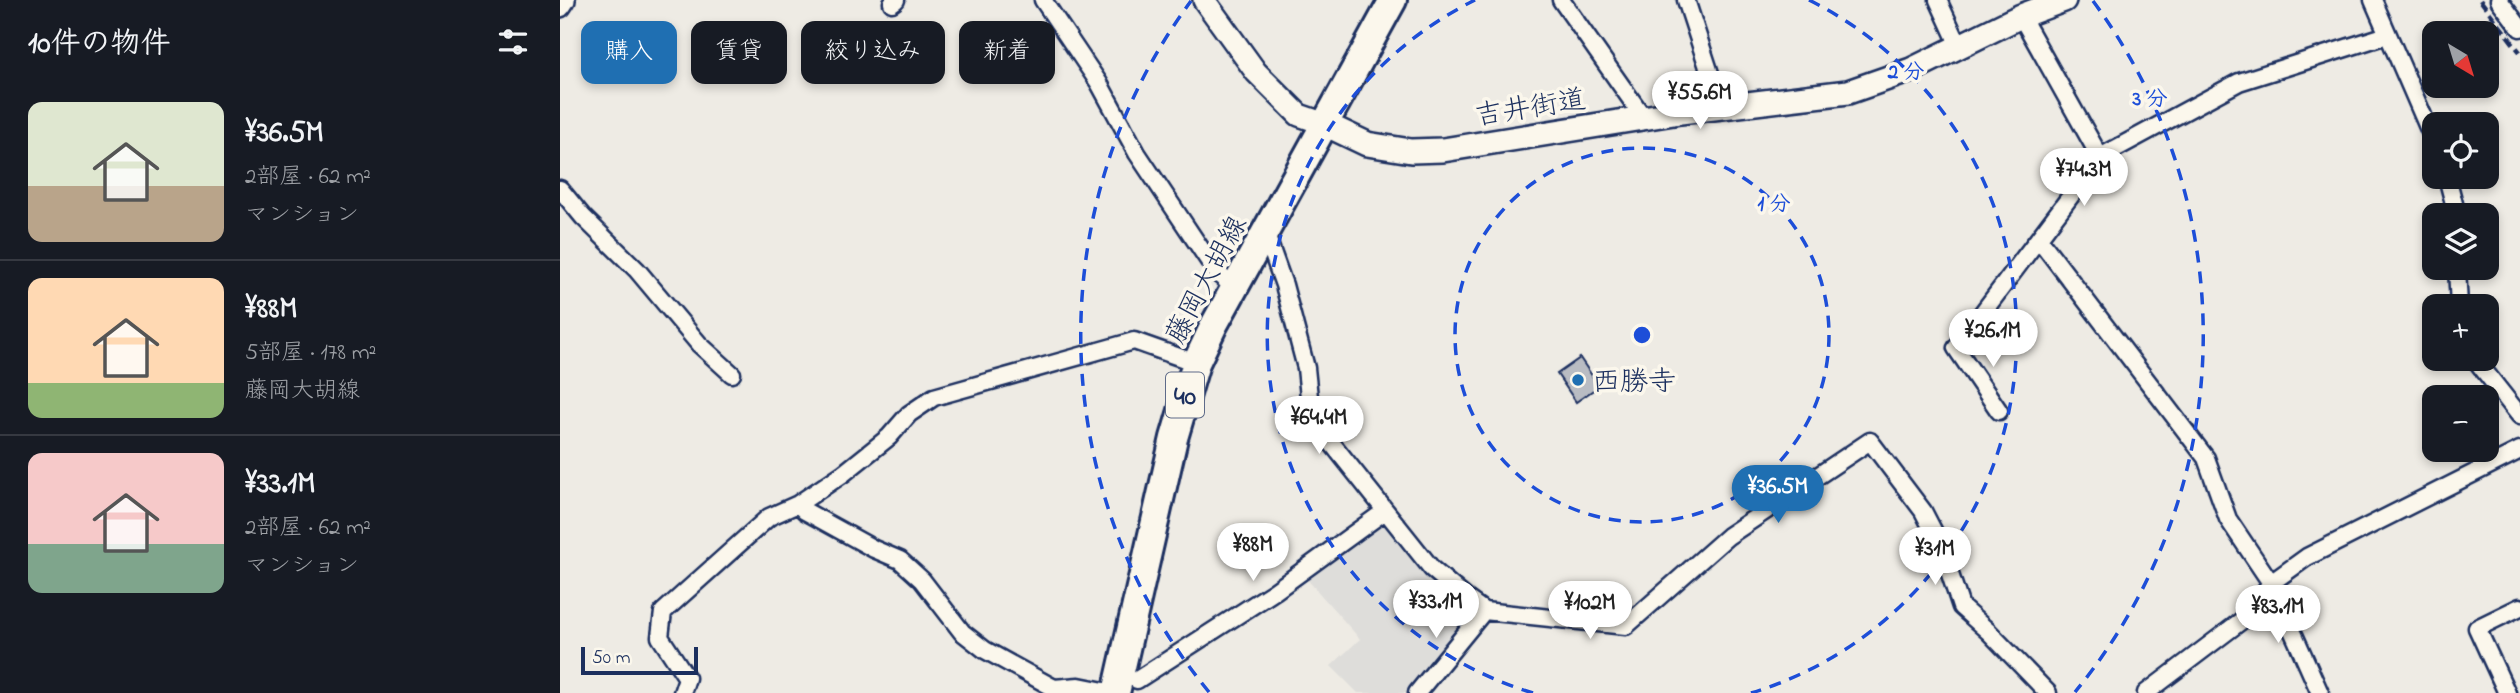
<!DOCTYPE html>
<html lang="ja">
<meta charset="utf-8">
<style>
:root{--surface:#171b24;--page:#20242c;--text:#f1f3f6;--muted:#9ea1a6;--line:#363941;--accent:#1f6fb2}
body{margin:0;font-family:"Indie Flower","Klee One",sans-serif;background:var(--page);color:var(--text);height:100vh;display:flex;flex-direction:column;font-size:26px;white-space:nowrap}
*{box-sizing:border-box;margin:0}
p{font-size:23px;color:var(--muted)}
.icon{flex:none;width:38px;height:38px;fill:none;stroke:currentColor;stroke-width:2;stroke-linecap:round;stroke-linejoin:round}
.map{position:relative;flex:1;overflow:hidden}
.sheet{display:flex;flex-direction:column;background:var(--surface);width:560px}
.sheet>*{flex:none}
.banner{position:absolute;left:21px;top:21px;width:665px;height:63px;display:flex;gap:14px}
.needle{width:46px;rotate:142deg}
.buttons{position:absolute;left:1862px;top:21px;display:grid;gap:14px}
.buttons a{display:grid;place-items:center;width:77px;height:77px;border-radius:14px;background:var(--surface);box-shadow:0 4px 10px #0003;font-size:35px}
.scale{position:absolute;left:21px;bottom:18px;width:117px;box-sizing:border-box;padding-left:7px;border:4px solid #1b2f5e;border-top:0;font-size:19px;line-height:24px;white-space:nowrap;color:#1b2f5e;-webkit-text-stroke:5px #fbf7ec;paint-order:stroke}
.price{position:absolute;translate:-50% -60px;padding:0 16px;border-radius:24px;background:#fff;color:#222;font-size:23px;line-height:46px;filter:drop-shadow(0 2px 4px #0008)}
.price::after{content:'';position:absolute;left:50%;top:42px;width:21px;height:16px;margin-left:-10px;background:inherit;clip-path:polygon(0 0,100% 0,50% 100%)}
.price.on{background:var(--accent);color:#fff}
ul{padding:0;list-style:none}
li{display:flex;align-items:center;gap:21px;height:175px;padding:0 28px}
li+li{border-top:2px solid var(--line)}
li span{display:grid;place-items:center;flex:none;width:196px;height:140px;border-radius:14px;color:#555}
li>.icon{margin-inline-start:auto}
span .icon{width:84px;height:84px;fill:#fffc;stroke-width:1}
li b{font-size:30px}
h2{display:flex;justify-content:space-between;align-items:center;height:84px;padding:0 28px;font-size:30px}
.chip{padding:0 24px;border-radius:14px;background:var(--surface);box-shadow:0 4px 10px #0003;font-size:24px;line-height:63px}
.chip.on{background:var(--accent);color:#fff}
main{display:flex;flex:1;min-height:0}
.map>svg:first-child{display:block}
.built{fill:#deddda}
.building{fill:#b9bcc3;stroke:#1b2f5e;stroke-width:2}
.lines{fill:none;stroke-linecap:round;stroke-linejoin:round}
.minor-casing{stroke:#1b2f5e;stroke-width:21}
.tertiary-casing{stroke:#1b2f5e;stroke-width:26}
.secondary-casing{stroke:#1b2f5e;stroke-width:28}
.primary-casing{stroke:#1b2f5e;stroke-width:32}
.minor{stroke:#fbf7ec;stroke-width:16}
.tertiary{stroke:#fbf7ec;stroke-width:21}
.secondary{stroke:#fbf7ec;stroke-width:23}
.primary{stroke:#fbf7ec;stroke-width:26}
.rail{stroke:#1b2f5e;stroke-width:4.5;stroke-dasharray:10 5;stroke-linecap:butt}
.ring{fill:none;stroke:#1d4ed8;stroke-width:3.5;stroke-dasharray:12 9}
.poi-dot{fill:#1f6fb2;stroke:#fbf7ec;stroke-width:2.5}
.labels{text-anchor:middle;stroke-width:7;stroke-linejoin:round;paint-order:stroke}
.shield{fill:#fbf7ec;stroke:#5e6b89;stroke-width:2}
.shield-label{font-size:26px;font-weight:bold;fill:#1b2f5e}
.street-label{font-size:28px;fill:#1b2f5e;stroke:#fbf7ec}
.poi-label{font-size:28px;fill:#1b2f5e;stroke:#fbf7ec;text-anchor:start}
.centre{fill:#1d4ed8;stroke:#fbf7ec;stroke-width:3.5}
.ring-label{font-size:21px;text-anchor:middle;font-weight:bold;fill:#1d4ed8;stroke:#fbf7ec;stroke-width:7;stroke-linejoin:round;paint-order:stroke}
</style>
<main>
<section class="sheet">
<h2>10件の物件<svg class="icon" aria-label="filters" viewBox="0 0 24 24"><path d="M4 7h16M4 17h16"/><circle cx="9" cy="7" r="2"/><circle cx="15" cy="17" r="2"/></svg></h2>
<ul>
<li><span style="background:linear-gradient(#dfe7d0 60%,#b9a48a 0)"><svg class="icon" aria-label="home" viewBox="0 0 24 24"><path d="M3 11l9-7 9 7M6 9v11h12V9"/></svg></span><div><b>¥36.5M</b><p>2部屋 · 62 m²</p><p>マンション</p></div></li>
<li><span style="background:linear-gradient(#ffd9b3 75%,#8fb573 0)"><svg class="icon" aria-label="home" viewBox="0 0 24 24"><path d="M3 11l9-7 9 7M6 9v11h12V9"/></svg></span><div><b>¥88M</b><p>5部屋 · 178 m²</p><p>藤岡大胡線</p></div></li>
<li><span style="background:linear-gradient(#f6c9c9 65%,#7fa58c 0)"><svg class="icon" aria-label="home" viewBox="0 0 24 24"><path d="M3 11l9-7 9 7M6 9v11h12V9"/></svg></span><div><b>¥33.1M</b><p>2部屋 · 62 m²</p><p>マンション</p></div></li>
</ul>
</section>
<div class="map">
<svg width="1960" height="693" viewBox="0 0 1960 693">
<rect width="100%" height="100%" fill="#eeebe4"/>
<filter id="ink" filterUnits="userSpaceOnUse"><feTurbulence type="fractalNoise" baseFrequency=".0143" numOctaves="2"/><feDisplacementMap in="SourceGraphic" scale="14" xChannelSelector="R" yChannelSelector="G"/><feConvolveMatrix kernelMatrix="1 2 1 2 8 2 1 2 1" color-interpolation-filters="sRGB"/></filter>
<g filter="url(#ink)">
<path class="built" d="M 823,518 L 882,589 L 915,614 L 850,693 L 798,693 L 771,666 L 800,639 L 745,577 Z"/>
<path class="building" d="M 1020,358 L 1039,386 L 1016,402 L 997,374 Z"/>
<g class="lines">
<defs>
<path id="minor" d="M 483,0 L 539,83 L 577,153 L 657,273 L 674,287
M 1001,0 L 1084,118
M 1126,0 L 1161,107
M 1378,0 L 1400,48
M 1813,0 L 1874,141
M 1939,0 L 1960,28
M 332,3 L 336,0
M 1461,16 L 1540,157
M 1887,177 L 1897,215
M 0,189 L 23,217 L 77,270 L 139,344 L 172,374
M 705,232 L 724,285 L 746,368 L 749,397 L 762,431 L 872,569 L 906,598 L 924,611 L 1066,626 L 1168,536 L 1310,441 L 1363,511 L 1380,544 L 1401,607 L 1429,632 L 1488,693
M 1479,239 L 1646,458 L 1668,519 L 1711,583 L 1760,693
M 1897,268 L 1899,306
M 1915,359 L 1960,416
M 1439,411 L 1396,348 L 1540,157 L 1679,82 L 1827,35
M 238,504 L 245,511 L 314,549 L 340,560 L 362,580 L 402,632 L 425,650 L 494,688 L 519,686 L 554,693
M 577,680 L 715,591 L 825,511
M 122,693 L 127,678 L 100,637 L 103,612 L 209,517 L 238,504 L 284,473 L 329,437 L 349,414 L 374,397 L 574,341 L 636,363
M 857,693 L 924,611
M 1586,693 L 1685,618 L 1711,583 L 1747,557 L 1960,450
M 1947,693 L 1917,628 L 1960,607"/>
<path id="tertiary" d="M 644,0 L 696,72 L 739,115 L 765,124
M 0,6 L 4,0"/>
<path id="secondary" d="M 765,124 L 807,144 L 851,151 L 883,150 L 1120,112 L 1288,92 L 1351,70 L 1461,16 L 1504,0"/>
<path id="primary" d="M 556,693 L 614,438 L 636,363 L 654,325 L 833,0"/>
</defs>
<use href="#minor" class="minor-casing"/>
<use href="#tertiary" class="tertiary-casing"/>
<use href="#secondary" class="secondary-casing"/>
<use href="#primary" class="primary-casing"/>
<use href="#minor" class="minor"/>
<use href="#tertiary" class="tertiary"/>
<use href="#secondary" class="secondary"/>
<use href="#primary" class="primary"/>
<path class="rail" d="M 1920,0 L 1960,52"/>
</g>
</g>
<g class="ring">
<circle cx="1082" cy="335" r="187"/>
<path d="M973 693A374 374 0 0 1 915 0M1249 0A374 374 0 0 1 1191 693"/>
<path d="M649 692A561 561 0 0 1 631 1M1533 1A561 561 0 0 1 1515 692"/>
</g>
<circle class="poi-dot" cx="1018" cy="380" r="7"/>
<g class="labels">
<rect class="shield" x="606" y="372.5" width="38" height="45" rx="5"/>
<g class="shield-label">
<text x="625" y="404">40</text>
</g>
<g class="street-label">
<text transform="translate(970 106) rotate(-9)" y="10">吉井街道</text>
<text transform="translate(645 279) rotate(-62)" y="10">藤岡大胡線</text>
</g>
<g class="poi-label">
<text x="1032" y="390">西勝寺</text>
</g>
</g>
<circle cx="1082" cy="335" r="10" class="centre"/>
<g class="ring-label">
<text x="1346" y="78">2 分</text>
<text x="1590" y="105">3 分</text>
<text x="1214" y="210">1 分</text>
</g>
</svg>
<div class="buttons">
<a><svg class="needle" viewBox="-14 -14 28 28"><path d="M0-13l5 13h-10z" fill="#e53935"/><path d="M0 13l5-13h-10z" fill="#9ea1a6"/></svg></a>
<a><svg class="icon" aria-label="locate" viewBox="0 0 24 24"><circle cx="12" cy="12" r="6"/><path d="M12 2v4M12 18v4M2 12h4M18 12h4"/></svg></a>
<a><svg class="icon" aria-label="layers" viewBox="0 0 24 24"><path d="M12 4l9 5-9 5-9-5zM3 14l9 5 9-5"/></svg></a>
<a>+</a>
<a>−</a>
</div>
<div class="scale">50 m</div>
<b class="price" style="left:1140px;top:131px">¥55.6M</b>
<b class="price" style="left:1524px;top:208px">¥74.3M</b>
<b class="price" style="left:1433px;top:369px">¥26.1M</b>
<b class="price" style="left:759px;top:456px">¥64.4M</b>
<b class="price on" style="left:1218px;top:525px">¥36.5M</b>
<b class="price" style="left:693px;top:583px">¥88M</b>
<b class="price" style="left:1375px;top:587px">¥31M</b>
<b class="price" style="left:876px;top:640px">¥33.1M</b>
<b class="price" style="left:1030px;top:641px">¥102M</b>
<b class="price" style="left:1718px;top:645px">¥83.1M</b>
<div class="banner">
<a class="chip on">購入</a>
<a class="chip">賃貸</a>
<a class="chip">絞り込み</a>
<a class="chip">新着</a>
</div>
</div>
</main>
